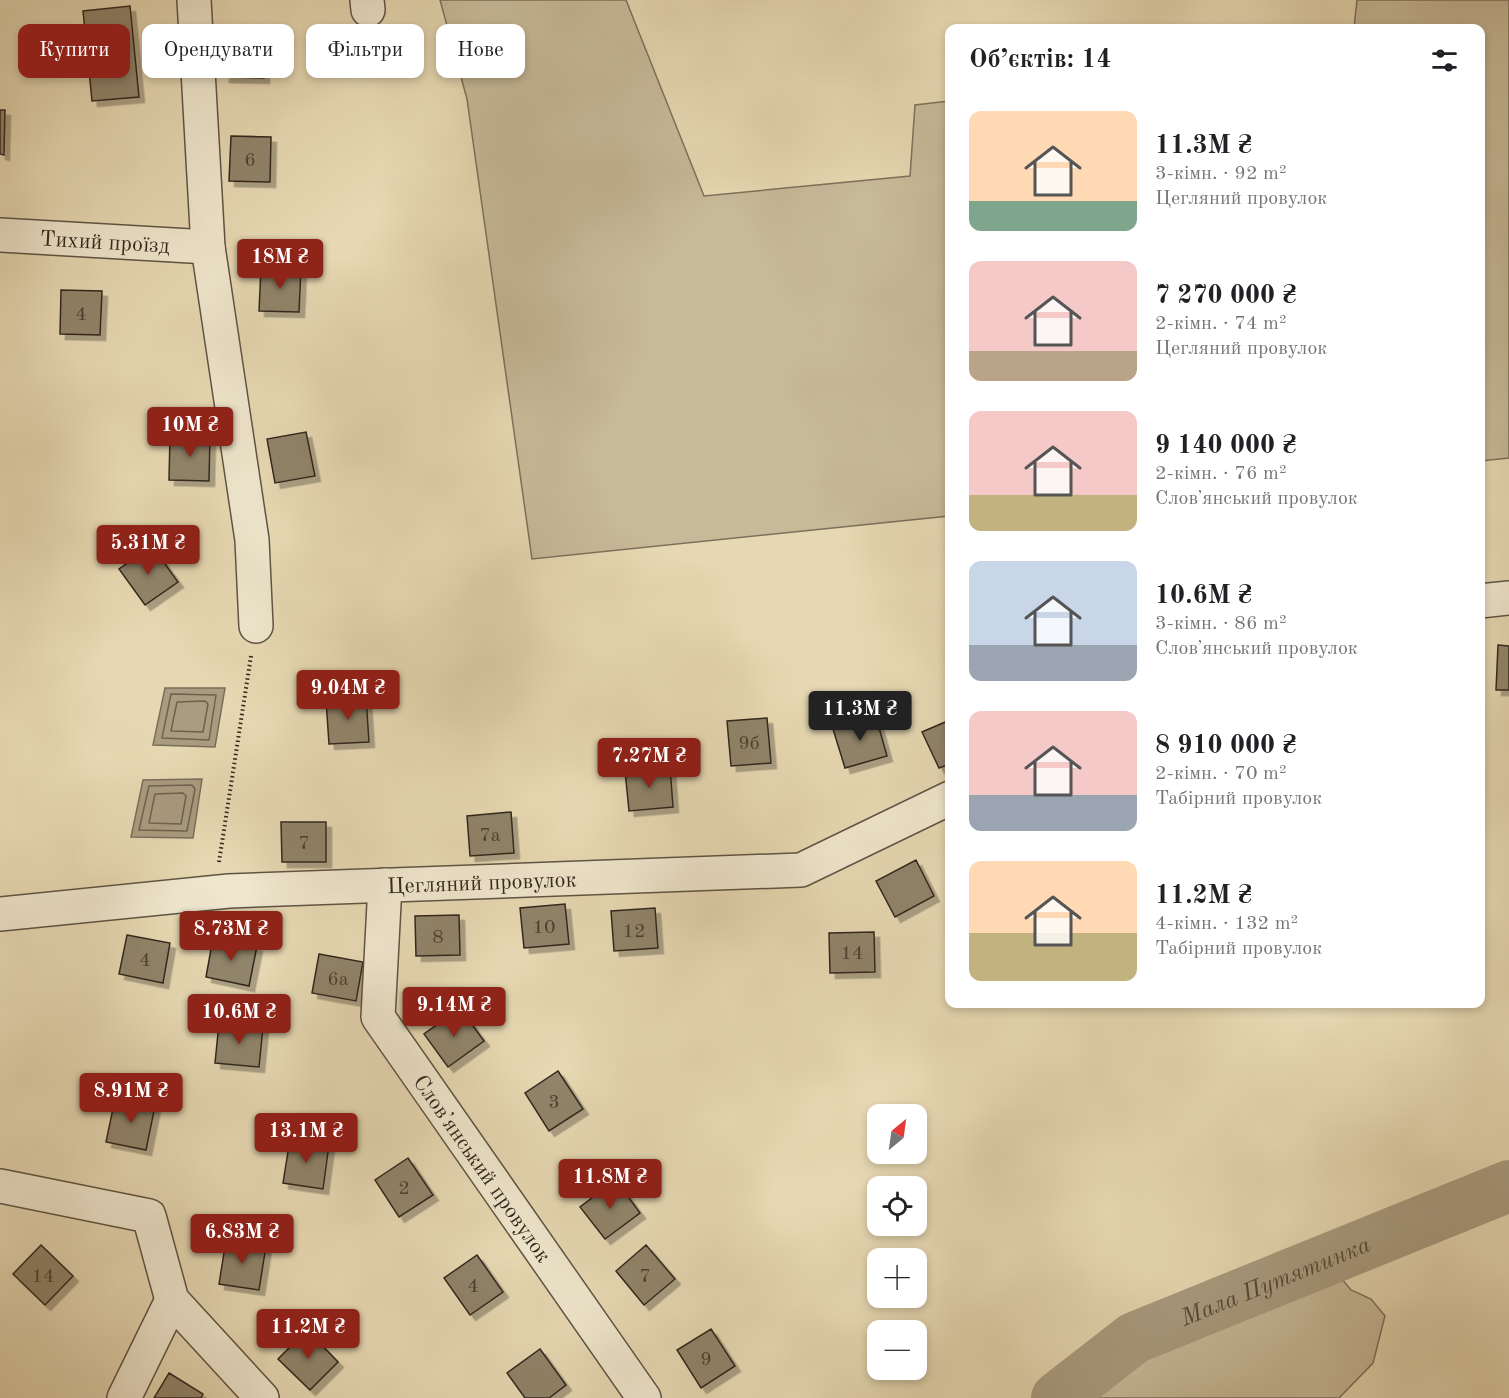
<!DOCTYPE html>
<html lang="uk">
<meta charset="utf-8">
<style>
:root{--surface:#fff;--page:#f2f2f2;--text:#202124;--muted:#757577;--accent:#8f2418}
body{margin:0;font-family:"Old Standard TT",serif;background:var(--page);color:var(--text);height:100vh;display:flex;flex-direction:column;font-size:22px;white-space:nowrap}
*{box-sizing:border-box;margin:0}
p{font-size:20px;color:var(--muted)}
.icon{flex:none;width:33px;height:33px;fill:none;stroke:currentColor;stroke-width:2;stroke-linecap:round;stroke-linejoin:round}
.map{position:relative;flex:1;overflow:hidden}
.side{position:absolute;left:945px;top:24px;width:540px;height:984px;display:flex;flex-direction:column;background:var(--surface);border-radius:12px;box-shadow:0 3px 9px #0003}
.side>*{flex:none}
.banner{position:absolute;left:18px;top:24px;width:570px;height:54px;display:flex;gap:12px}
.needle{width:39px;rotate:29deg}
.buttons{position:absolute;left:867px;top:1104px;display:grid;gap:12px}
.buttons a{display:grid;place-items:center;width:60px;height:60px;border-radius:12px;background:var(--surface);box-shadow:0 3px 9px #0003;font-size:30px}
.price{position:absolute;translate:-50% -51px;padding:0 14px;border-radius:6px;background:var(--accent);color:#fff;font-size:20px;line-height:39px;filter:drop-shadow(0 2px 3px #0008)}
.price::after{content:'';position:absolute;left:50%;top:36px;width:18px;height:14px;margin-left:-9px;background:inherit;clip-path:polygon(0 0,100% 0,50% 100%)}
.price.on{background:#222;color:#fff}
ul{padding:0;list-style:none}
li{display:flex;align-items:center;gap:18px;height:150px;padding:0 24px}
li span{display:grid;place-items:center;flex:none;width:168px;height:120px;border-radius:12px;color:#555}
li>.icon{margin-inline-start:auto}
span .icon{width:72px;height:72px;fill:#fffc;stroke-width:1}
li b{font-size:26px}
h2{display:flex;justify-content:space-between;align-items:center;height:72px;padding:0 24px;font-size:26px}
.pill{padding:0 21px;border-radius:12px;background:var(--surface);box-shadow:0 3px 9px #0003;font-size:21px;line-height:54px}
.pill.on{background:var(--accent);color:#fff}
.map>svg:first-child{display:block}
.green{fill:#c7ba99;stroke:#7c715c;stroke-width:1.5}
.water{fill:#a99c80;stroke:#796e59;stroke-width:1.5}
.lines{fill:none;stroke-linecap:round;stroke-linejoin:round}
.shore{stroke:#6e624f;stroke-width:1.5}
.river{stroke:#a99c80;stroke-width:52}
.building{fill:#90846b;stroke:#32281e;stroke-width:1.5;filter:url(#shadow)}
.minor-casing{stroke:#5f5443;stroke-width:36}
.path{stroke:#32281e;stroke-width:4;stroke-dasharray:1.5 3;stroke-linecap:butt}
.minor{stroke:#efe6cd;stroke-width:33}
.labels{text-anchor:middle;stroke-width:5;stroke-linejoin:round;paint-order:stroke}
.number-label{font-size:20px;fill:#4a3f31}
.street-label{font-size:22px;fill:#32281e;stroke:#efe6cd}
.water-label{font-size:24px;font-style:italic;fill:#564b3b;stroke:#efe6cd}
</style>
<div class="map">
<svg width="1509" height="1398" viewBox="0 0 1509 1398">
<defs>
<filter id="shadow"><feDropShadow dx="5.5" dy="5.5" stdDeviation="0" flood-color="#0004"/></filter>
</defs>
<rect width="100%" height="100%" fill="#e6d8b2"/>
<filter id="stains"><feTurbulence type="fractalNoise" baseFrequency=".00333" numOctaves="4"/><feColorMatrix values="0 0 0 0 .2 0 0 0 0 .09 0 0 0 0 .02 0 0 0 .5 -.17"/></filter>
<radialGradient id="worn" r=".72"><stop offset=".6" stop-color="#630" stop-opacity="0"/><stop offset="1" stop-color="#630" stop-opacity=".3"/></radialGradient>
<path class="green" d="M 440,0 L 626,0 L 704,196 L 910,176 L 915,105 L 949,101 L 949,516 L 532,559 L 467,99 Z
M 1357,0 L 1509,0 L 1509,458 L 1481,461 L 1480,28 L 1354,28 Z
M 1329,1264 L 1351,1290 L 1371,1299 L 1385,1316 L 1373,1363 L 1339,1398 L 1081,1398 L 1109,1379 L 1118,1359 L 1124,1353 L 1158,1354 L 1173,1340 L 1219,1315 L 1247,1301 L 1269,1295 L 1289,1278 L 1311,1267 Z"/>
<path class="water" d="M 165,688 L 225,688 L 215,747 L 153,745 Z
M 202,779 L 193,838 L 131,837 L 143,780 Z"/>
<g class="lines">
<path class="shore" d="M 171,694 L 216,695 L 209,740 L 162,738 Z
M 205,701 L 208,704 L 203,732 L 171,731 L 177,702 Z
M 192,785 L 195,789 L 187,831 L 139,830 L 149,786 Z
M 183,793 L 186,796 L 181,824 L 149,823 L 155,794 Z"/>
<path class="river" id="s1" d="M 1057,1398 L 1134,1338 L 1509,1186"/>
</g>
<path class="building" d="M 130,6 L 139,97 L 92,101 L 83,11 Z
M 225,33 L 265,34 L 264,78 L 224,77 Z
M 0,110 L 5,110 L 4,155 L 0,154 Z
M 231,136 L 271,137 L 270,182 L 229,181 Z
M 261,267 L 301,268 L 299,312 L 259,311 Z
M 61,290 L 102,291 L 100,335 L 60,334 Z
M 306,432 L 315,476 L 275,483 L 267,439 Z
M 170,436 L 210,437 L 209,481 L 169,480 Z
M 152,546 L 178,582 L 145,605 L 119,569 Z
M 1498,645 L 1509,646 L 1509,690 L 1496,690 Z
M 366,697 L 369,742 L 329,744 L 326,700 Z
M 876,717 L 887,756 L 845,768 L 833,729 Z
M 767,718 L 771,763 L 731,766 L 727,721 Z
M 950,720 L 950,764 L 939,768 L 922,732 Z
M 670,767 L 673,807 L 629,811 L 625,771 Z
M 511,812 L 514,853 L 470,856 L 467,816 Z
M 281,822 L 326,822 L 326,862 L 282,862 Z
M 916,860 L 934,896 L 895,917 L 876,881 Z
M 565,904 L 569,944 L 524,948 L 520,908 Z
M 655,908 L 658,948 L 614,951 L 611,911 Z
M 459,915 L 460,955 L 416,956 L 415,916 Z
M 874,932 L 875,972 L 830,973 L 829,933 Z
M 127,935 L 170,943 L 163,983 L 119,974 Z
M 213,938 L 257,946 L 249,986 L 206,977 Z
M 319,954 L 363,962 L 356,1001 L 312,993 Z
M 460,1008 L 484,1041 L 448,1067 L 424,1034 Z
M 219,1023 L 263,1027 L 259,1067 L 215,1063 Z
M 558,1071 L 583,1109 L 549,1131 L 525,1093 Z
M 115,1099 L 155,1106 L 146,1150 L 106,1142 Z
M 290,1139 L 329,1145 L 323,1189 L 283,1183 Z
M 408,1158 L 433,1195 L 399,1217 L 375,1180 Z
M 616,1180 L 640,1213 L 605,1239 L 580,1207 Z
M 226,1240 L 266,1246 L 259,1290 L 219,1284 Z
M 41,1245 L 73,1276 L 45,1305 L 13,1274 Z
M 646,1245 L 675,1279 L 644,1305 L 616,1271 Z
M 477,1255 L 503,1292 L 470,1315 L 444,1278 Z
M 711,1329 L 735,1366 L 701,1388 L 677,1350 Z
M 307,1330 L 338,1362 L 310,1390 L 278,1359 Z
M 540,1349 L 566,1385 L 549,1398 L 525,1398 L 507,1373 Z
M 169,1373 L 203,1394 L 201,1398 L 154,1398 Z"/>
<g class="lines">
<defs>
<g id="minor">
<path d="M 194,0 L 208,247 L 252,540 L 256,626"/>
<path d="M 367,0 L 368,10"/>
<path id="s2" d="M 0,235 L 208,247"/>
<path d="M 1480,601 L 1509,598"/>
<path d="M 385,885 L 378,1017 L 644,1398"/>
<path id="s3" d="M 0,914 L 229,891 L 801,870 L 950,798"/>
<path d="M 0,1186 L 149,1216 L 172,1300 L 262,1398"/>
<path d="M 124,1398 L 172,1300"/>
</g>
</defs>
<use href="#minor" class="minor-casing"/>
<path class="path" d="M 219,862 L 251,656"/>
<use href="#minor" class="minor"/>
</g>
<g class="labels">
<g class="number-label">
<text x="250" y="166">6</text>
<text x="81" y="320">4</text>
<text x="749" y="749">9б</text>
<text x="490" y="841">7а</text>
<text x="304" y="849">7</text>
<text x="544" y="933">10</text>
<text x="634" y="937">12</text>
<text x="438" y="943">8</text>
<text x="852" y="959">14</text>
<text x="145" y="966">4</text>
<text x="338" y="985">6а</text>
<text x="554" y="1108">3</text>
<text x="404" y="1194">2</text>
<text x="43" y="1282">14</text>
<text x="645" y="1282">7</text>
<text x="473" y="1292">4</text>
<text x="706" y="1365">9</text>
</g>
<g class="street-label">
<text dy="8" stroke="none"><textPath href="#s2" startOffset="105">Тихий проїзд</textPath></text>
<text dy="8" stroke="none"><textPath href="#s3" startOffset="483">Цегляний провулок</textPath></text>
<text transform="translate(483 1168) rotate(55)" y="8">Словʼянський провулок</text>
</g>
<g class="water-label">
<text dy="8" stroke="none"><textPath href="#s1" startOffset="250">Мала Путятинка</textPath></text>
</g>
</g>
<rect width="100%" height="100%" filter="url(#stains)"/>
<rect width="100%" height="100%" fill="url(#worn)"/>
</svg>
<div class="buttons">
<a><svg class="needle" viewBox="-14 -14 28 28"><path d="M0-13l5 13h-10z" fill="#e53935"/><path d="M0 13l5-13h-10z" fill="#757577"/></svg></a>
<a><svg class="icon" aria-label="locate" viewBox="0 0 24 24"><circle cx="12" cy="12" r="6"/><path d="M12 2v4M12 18v4M2 12h4M18 12h4"/></svg></a>
<a>+</a>
<a>−</a>
</div>
<b class="price" style="left:280px;top:290px">18M ₴</b>
<b class="price" style="left:190px;top:458px">10M ₴</b>
<b class="price" style="left:148px;top:576px">5.31M ₴</b>
<b class="price" style="left:348px;top:721px">9.04M ₴</b>
<b class="price on" style="left:860px;top:742px">11.3M ₴</b>
<b class="price" style="left:649px;top:789px">7.27M ₴</b>
<b class="price" style="left:231px;top:962px">8.73M ₴</b>
<b class="price" style="left:454px;top:1038px">9.14M ₴</b>
<b class="price" style="left:239px;top:1045px">10.6M ₴</b>
<b class="price" style="left:131px;top:1124px">8.91M ₴</b>
<b class="price" style="left:306px;top:1164px">13.1M ₴</b>
<b class="price" style="left:610px;top:1210px">11.8M ₴</b>
<b class="price" style="left:242px;top:1265px">6.83M ₴</b>
<b class="price" style="left:308px;top:1360px">11.2M ₴</b>
<div class="banner">
<a class="pill on">Купити</a>
<a class="pill">Орендувати</a>
<a class="pill">Фільтри</a>
<a class="pill">Нове</a>
</div>
<section class="side">
<h2>Об’єктів: 14<svg class="icon" aria-label="filters" viewBox="0 0 24 24"><path d="M4 7h16M4 17h16"/><circle cx="9" cy="7" r="2"/><circle cx="15" cy="17" r="2"/></svg></h2>
<ul>
<li><span style="background:linear-gradient(#ffd9b3 75%,#7fa58c 0)"><svg class="icon" aria-label="home" viewBox="0 0 24 24"><path d="M3 11l9-7 9 7M6 9v11h12V9"/></svg></span><div><b>11.3M ₴</b><p>3-кімн. · 92 m²</p><p>Цегляний провулок</p></div></li>
<li><span style="background:linear-gradient(#f6c9c9 75%,#b9a48a 0)"><svg class="icon" aria-label="home" viewBox="0 0 24 24"><path d="M3 11l9-7 9 7M6 9v11h12V9"/></svg></span><div><b>7 270 000 ₴</b><p>2-кімн. · 74 m²</p><p>Цегляний провулок</p></div></li>
<li><span style="background:linear-gradient(#f6c9c9 70%,#c2b280 0)"><svg class="icon" aria-label="home" viewBox="0 0 24 24"><path d="M3 11l9-7 9 7M6 9v11h12V9"/></svg></span><div><b>9 140 000 ₴</b><p>2-кімн. · 76 m²</p><p>Словʼянський провулок</p></div></li>
<li><span style="background:linear-gradient(#c9d6e8 70%,#9aa5b1 0)"><svg class="icon" aria-label="home" viewBox="0 0 24 24"><path d="M3 11l9-7 9 7M6 9v11h12V9"/></svg></span><div><b>10.6M ₴</b><p>3-кімн. · 86 m²</p><p>Словʼянський провулок</p></div></li>
<li><span style="background:linear-gradient(#f6c9c9 70%,#9aa5b1 0)"><svg class="icon" aria-label="home" viewBox="0 0 24 24"><path d="M3 11l9-7 9 7M6 9v11h12V9"/></svg></span><div><b>8 910 000 ₴</b><p>2-кімн. · 70 m²</p><p>Табірний провулок</p></div></li>
<li><span style="background:linear-gradient(#ffd9b3 60%,#c2b280 0)"><svg class="icon" aria-label="home" viewBox="0 0 24 24"><path d="M3 11l9-7 9 7M6 9v11h12V9"/></svg></span><div><b>11.2M ₴</b><p>4-кімн. · 132 m²</p><p>Табірний провулок</p></div></li>
</ul>
</section>
</div>
